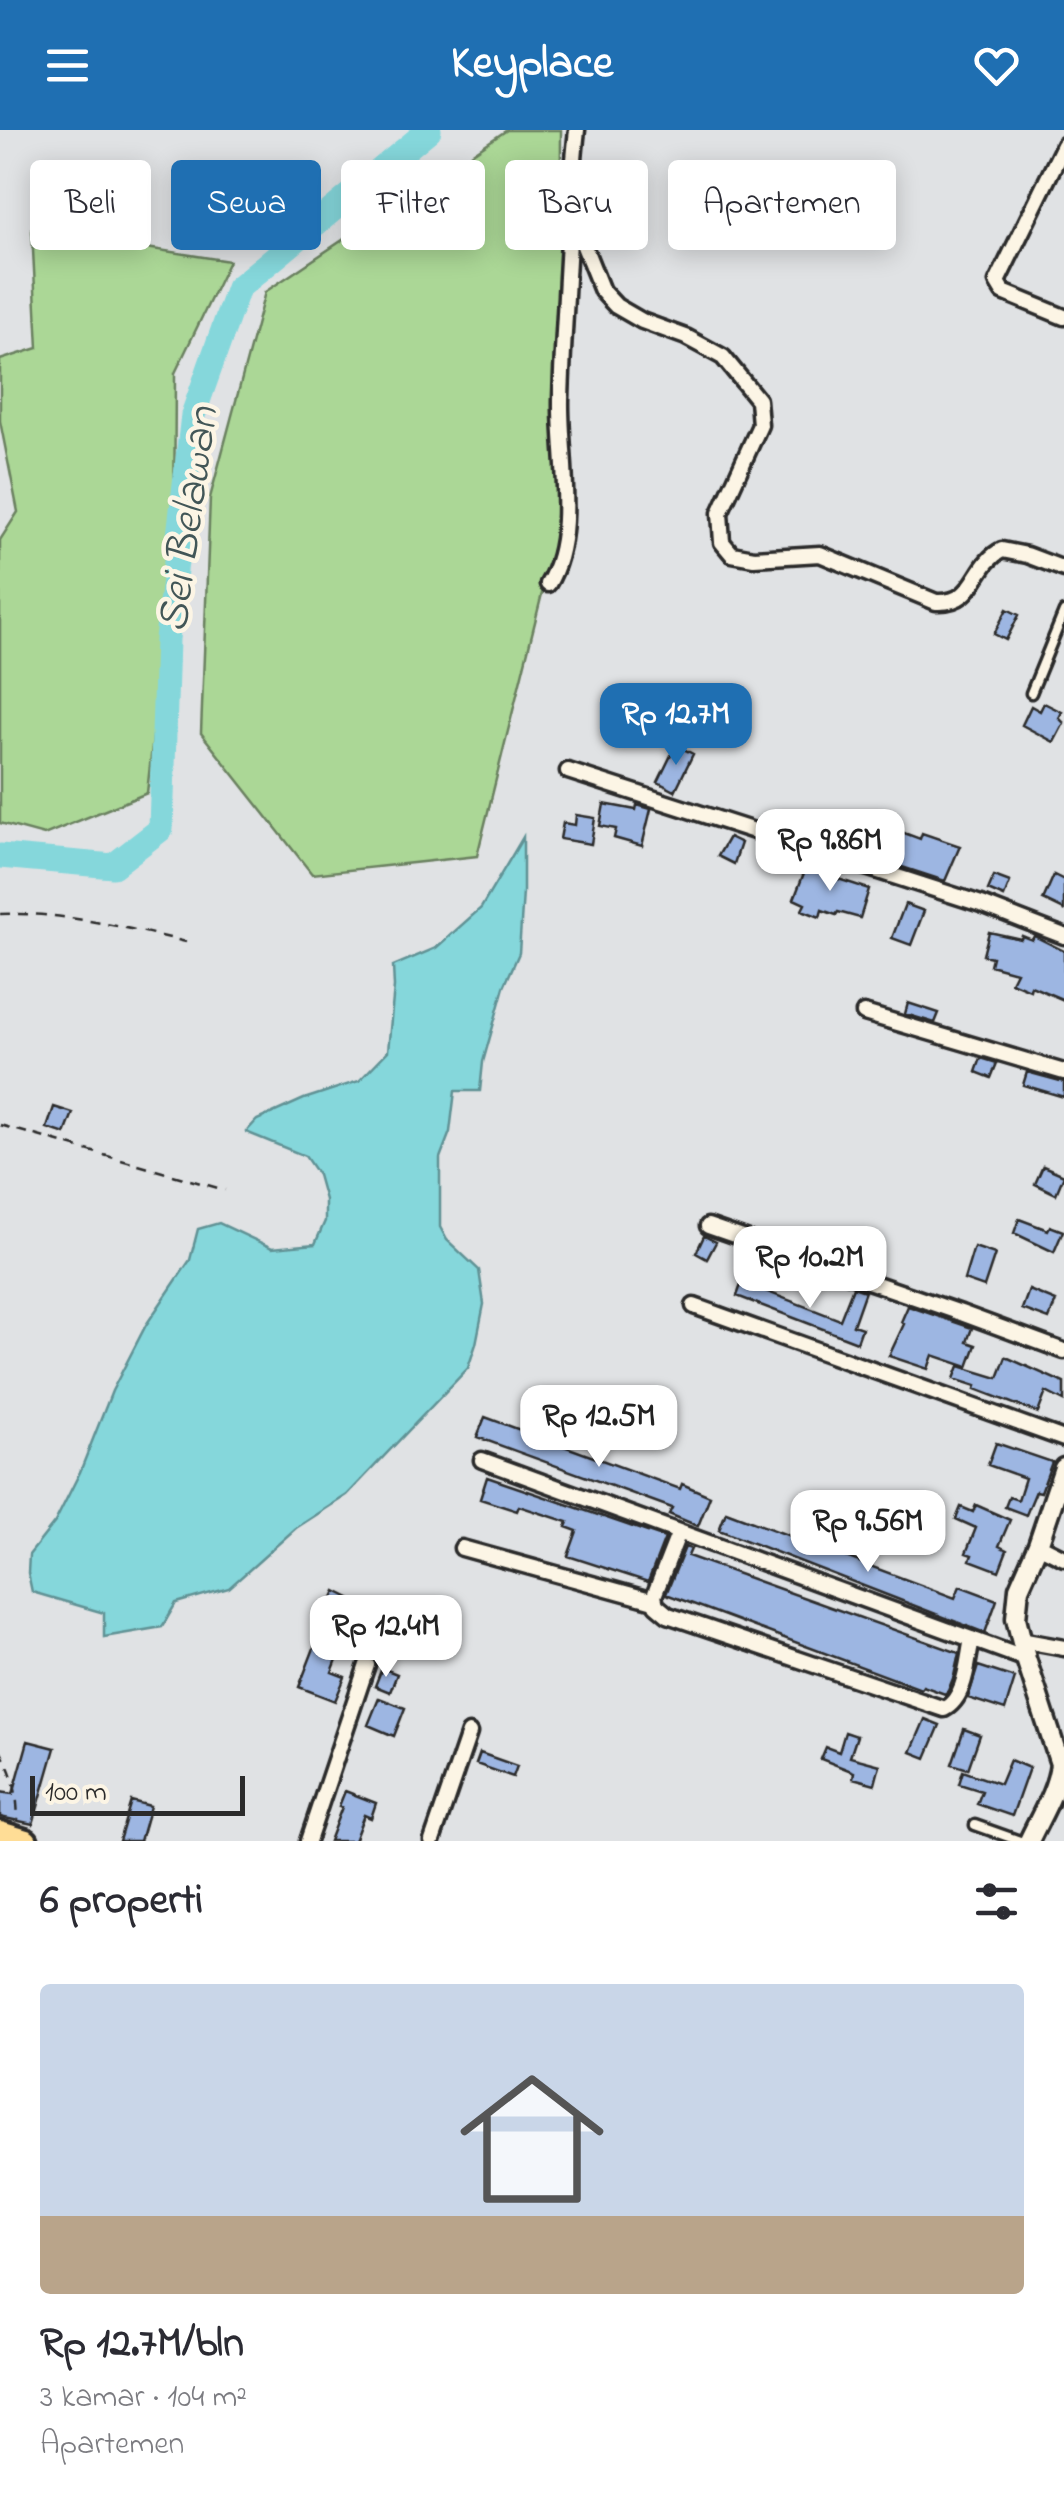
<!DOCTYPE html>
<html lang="id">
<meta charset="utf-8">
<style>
:root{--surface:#fff;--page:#f2f2f3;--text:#2b2b33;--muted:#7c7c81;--accent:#1f6fb2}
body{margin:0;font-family:"Indie Flower",sans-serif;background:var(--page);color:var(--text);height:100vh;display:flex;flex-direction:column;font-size:38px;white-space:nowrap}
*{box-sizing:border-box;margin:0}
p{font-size:32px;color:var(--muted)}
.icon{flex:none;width:55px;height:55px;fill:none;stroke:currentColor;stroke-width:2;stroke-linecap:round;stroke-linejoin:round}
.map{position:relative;height:1711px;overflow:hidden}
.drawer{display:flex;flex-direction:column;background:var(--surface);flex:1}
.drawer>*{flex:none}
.banner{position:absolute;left:30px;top:30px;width:1005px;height:90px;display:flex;gap:20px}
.scale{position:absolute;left:30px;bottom:25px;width:215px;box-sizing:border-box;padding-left:10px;border:5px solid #2b2b2b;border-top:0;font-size:28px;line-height:35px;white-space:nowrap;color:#2b2b2b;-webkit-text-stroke:8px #fcf5e5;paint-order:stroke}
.price{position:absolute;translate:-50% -85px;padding:0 22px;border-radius:20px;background:#fff;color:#222;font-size:32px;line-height:65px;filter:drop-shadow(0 2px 5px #0008)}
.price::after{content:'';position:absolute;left:50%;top:60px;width:30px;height:22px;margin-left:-15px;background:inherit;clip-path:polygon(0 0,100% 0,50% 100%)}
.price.current{background:var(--accent);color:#fff}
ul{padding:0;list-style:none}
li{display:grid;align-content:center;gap:20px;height:530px;padding:0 40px}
li span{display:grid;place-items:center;height:310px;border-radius:10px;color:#555}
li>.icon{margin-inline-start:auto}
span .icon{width:180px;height:180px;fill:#fffc;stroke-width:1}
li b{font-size:42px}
h2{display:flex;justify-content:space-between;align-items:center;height:120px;padding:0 40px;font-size:42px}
.pill{padding:0 35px;border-radius:10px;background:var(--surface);box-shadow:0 5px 25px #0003;font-size:35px;line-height:90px}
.pill.current{background:var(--accent);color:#fff}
header{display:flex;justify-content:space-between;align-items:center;height:130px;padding:0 40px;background:var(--accent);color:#fff;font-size:45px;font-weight:700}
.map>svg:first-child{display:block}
.green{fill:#abd796;stroke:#6b8160;stroke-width:2.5}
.water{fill:#85d7db;stroke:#619295;stroke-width:2.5}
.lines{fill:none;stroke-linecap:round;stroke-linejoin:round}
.river{stroke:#85d7db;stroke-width:25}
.building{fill:#9db6e2;stroke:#2b2b2b;stroke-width:2.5}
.service-casing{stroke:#2b2b2b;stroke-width:15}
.minor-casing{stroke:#2b2b2b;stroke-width:21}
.tertiary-casing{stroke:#2b2b2b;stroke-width:25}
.primary-casing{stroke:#2b2b2b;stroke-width:30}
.path{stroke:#2b2b2b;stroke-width:2.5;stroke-dasharray:10 8;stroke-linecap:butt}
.service{stroke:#fcf5e5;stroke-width:8}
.minor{stroke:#fcf5e5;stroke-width:14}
.tertiary{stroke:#fcf5e5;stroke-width:18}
.primary{stroke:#ffdd96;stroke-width:22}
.labels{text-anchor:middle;stroke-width:9;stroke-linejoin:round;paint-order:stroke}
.water-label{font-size:45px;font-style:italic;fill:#425657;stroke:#fcf5e5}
</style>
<header><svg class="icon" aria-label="menu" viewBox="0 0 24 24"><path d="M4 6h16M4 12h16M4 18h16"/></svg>Keyplace<svg class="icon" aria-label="heart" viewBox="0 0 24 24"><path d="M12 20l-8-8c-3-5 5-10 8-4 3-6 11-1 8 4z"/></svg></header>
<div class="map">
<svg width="1064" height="1711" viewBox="0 0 1064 1711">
<rect width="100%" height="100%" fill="#e0e2e4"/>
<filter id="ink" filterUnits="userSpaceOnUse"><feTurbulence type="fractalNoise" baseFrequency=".01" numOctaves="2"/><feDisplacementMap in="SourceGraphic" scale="20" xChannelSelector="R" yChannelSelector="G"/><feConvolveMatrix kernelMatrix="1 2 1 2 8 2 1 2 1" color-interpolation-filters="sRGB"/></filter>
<g filter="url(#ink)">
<path class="green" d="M 507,0 L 561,0 L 559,395 L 477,726 L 312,744 L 201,603 L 210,368 L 265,162 Z
M 32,100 L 229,131 L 175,243 L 174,411 L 147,663 L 44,705 L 0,693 L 0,410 L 18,382 L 0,291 L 0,230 L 38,218 Z"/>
<path class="water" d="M 523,707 L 523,762 L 519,823 L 504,857 L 483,932 L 480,961 L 455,961 L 450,1002 L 440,1028 L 440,1097 L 447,1110 L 479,1140 L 484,1174 L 476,1214 L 468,1238 L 347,1365 L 296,1398 L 229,1458 L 176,1473 L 162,1497 L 104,1507 L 104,1483 L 32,1462 L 28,1443 L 29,1425 L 55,1392 L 80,1342 L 112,1261 L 146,1195 L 190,1130 L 198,1099 L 219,1093 L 272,1118 L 315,1114 L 325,1091 L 325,1070 L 318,1045 L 305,1026 L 246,1002 L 257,990 L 304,969 L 359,951 L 388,921 L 394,857 L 393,836 L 436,818 L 481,778 Z"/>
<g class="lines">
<path class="river" d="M 0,726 L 113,736 L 161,699 L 167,509 L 193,285 L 238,158 L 429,0"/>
</g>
<path class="building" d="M 1007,479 L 1019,485 L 1006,510 L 994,504 Z
M 1044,573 L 1062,582 L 1059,588 L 1064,593 L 1054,612 L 1022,595 L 1031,576 L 1040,581 Z
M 676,615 L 693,624 L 675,661 L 658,652 Z
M 604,674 L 636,680 L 637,675 L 651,679 L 642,716 L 614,708 L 616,699 L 600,696 Z
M 845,681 L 920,709 L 922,703 L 960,716 L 945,751 L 862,724 L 864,719 L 835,707 Z
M 576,685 L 595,688 L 591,714 L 560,709 L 563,693 L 575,695 Z
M 729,707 L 741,713 L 734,734 L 718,726 Z
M 807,735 L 827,743 L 826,745 L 869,759 L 860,788 L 838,782 L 836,785 L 822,780 L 820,787 L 802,780 L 805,774 L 794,769 Z
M 1054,745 L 1064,750 L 1064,780 L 1043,770 Z
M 994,746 L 1010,752 L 1004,767 L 988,760 Z
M 905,774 L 924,781 L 911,815 L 892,808 Z
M 989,802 L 1021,809 L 1022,806 L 1032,810 L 1034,806 L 1064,821 L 1064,870 L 1031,856 L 1030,860 L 1011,852 L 1016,842 L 990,835 L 992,827 L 983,825 Z
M 908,873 L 939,883 L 935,893 L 905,884 Z
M 981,928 L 997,933 L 991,948 L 976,942 Z
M 1027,942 L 1064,952 L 1064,967 L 1023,955 Z
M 54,977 L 73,983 L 65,1004 L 47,998 Z
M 1043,1036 L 1064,1045 L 1056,1064 L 1035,1054 Z
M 1019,1089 L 1048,1100 L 1050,1096 L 1063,1101 L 1054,1122 L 1014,1103 Z
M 704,1106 L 716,1112 L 707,1129 L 696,1123 Z
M 974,1117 L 995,1124 L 984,1157 L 964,1150 Z
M 746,1120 L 761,1126 L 751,1146 L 737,1140 Z
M 742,1152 L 840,1190 L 853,1157 L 865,1161 L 853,1195 L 862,1198 L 857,1212 L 737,1166 Z
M 1029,1160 L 1056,1171 L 1049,1189 L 1022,1179 Z
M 908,1176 L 972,1198 L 967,1212 L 976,1215 L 968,1237 L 933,1225 L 928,1239 L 889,1226 L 904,1194 L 901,1192 Z
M 1006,1227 L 1064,1253 L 1064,1271 L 1046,1262 L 1038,1283 L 975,1259 L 976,1256 L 954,1249 L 959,1236 L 998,1248 Z
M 485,1287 L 680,1359 L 682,1354 L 710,1366 L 698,1396 L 669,1384 L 672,1378 L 477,1307 Z
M 996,1313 L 1052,1332 L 1041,1362 L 1036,1361 L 1026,1385 L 1005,1377 L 1009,1367 L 1018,1370 L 1025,1348 L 988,1335 Z
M 487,1347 L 665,1408 L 648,1452 L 568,1426 L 577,1401 L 566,1397 L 568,1392 L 519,1376 L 517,1381 L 480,1369 Z
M 976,1375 L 1010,1390 L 999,1416 L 1007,1420 L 999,1441 L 970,1430 L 972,1425 L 966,1423 L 976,1398 L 956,1389 L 961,1377 L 973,1382 Z
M 726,1382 L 955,1468 L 960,1456 L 997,1470 L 985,1503 L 719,1400 Z
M 685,1417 L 691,1419 L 688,1426 L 959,1523 L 954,1546 L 948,1561 L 945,1564 L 923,1556 L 921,1559 L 666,1464 Z
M 336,1461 L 350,1468 L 345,1478 L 331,1472 Z
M 387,1495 L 402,1501 L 398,1513 L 383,1508 Z
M 321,1500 L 345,1509 L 332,1542 L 345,1547 L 335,1571 L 299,1557 Z
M 978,1536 L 1015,1548 L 1005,1580 L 968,1568 Z
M 382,1538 L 397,1544 L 390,1562 L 375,1556 Z
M 379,1568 L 405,1578 L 394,1606 L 368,1595 Z
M 925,1589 L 940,1595 L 926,1628 L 911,1622 Z
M 964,1599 L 980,1605 L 968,1639 L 952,1634 Z
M 845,1602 L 857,1606 L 850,1627 L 880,1635 L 875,1654 L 853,1648 L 854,1642 L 821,1629 L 826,1617 L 839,1622 Z
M 28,1611 L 55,1618 L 33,1694 L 0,1687 L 0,1662 L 13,1664 Z
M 480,1623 L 517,1636 L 513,1647 L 476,1634 Z
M 1010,1630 L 1029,1638 L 1012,1686 L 977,1674 L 982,1661 L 959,1654 L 963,1641 L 1000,1654 Z
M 345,1661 L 376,1673 L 371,1688 L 364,1685 L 354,1711 L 329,1711 L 342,1677 L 339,1676 Z
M 131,1671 L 150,1676 L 140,1711 L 119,1711 Z"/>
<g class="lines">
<defs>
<path id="service" d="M 1031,563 L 1064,482
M 975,1695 L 1020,1711"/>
<path id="minor" d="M 1064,15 L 997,152 L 1003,162 L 1064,187
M 570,81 L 602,161 L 616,176 L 642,191 L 686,207 L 723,227 L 758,270 L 760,295 L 720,383 L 722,412 L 732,424 L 754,428 L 820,424 L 936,472 C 978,474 972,435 1002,420 L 1027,425 L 1064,439
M 548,454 C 578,405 560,327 561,271 C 562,230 565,188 567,147 C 570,98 571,49 577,0
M 568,641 L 984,775 L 1064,806
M 864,883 L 1064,942
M 708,1096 L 961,1183 L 1064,1221
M 694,1176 L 1064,1309
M 482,1330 L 1026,1529
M 679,1402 L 654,1466 L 656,1475 L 668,1485 L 944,1579 C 966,1568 967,1532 972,1509
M 1038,1415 L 1064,1428
M 462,1418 L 654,1471
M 1020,1510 L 1064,1518
M 308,1711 L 367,1535
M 432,1711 L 469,1603"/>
<path id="tertiary" d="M 1029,1711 C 1040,1687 1057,1661 1060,1634 L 1026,1529 L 1016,1488 L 1019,1458 L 1038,1415 L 1064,1338"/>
<path id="primary" d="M 0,1703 L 26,1711"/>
</defs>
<use href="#service" class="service-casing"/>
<use href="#minor" class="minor-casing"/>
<use href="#tertiary" class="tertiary-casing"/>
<use href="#primary" class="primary-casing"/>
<path class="path" d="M 0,784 C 62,782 125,797 186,812
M 0,995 L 225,1060
M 0,1620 C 14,1646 17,1660 18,1691"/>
<use href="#service" class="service"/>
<use href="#minor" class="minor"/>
<use href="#tertiary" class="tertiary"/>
<use href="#primary" class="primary"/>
</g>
</g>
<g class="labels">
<g class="water-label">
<text transform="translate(185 389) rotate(-82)" y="16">Sei Belawan</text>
</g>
</g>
</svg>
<div class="scale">100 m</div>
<b class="price current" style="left:676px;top:638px">Rp 12.7M</b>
<b class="price" style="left:830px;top:764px">Rp 9.86M</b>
<b class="price" style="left:810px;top:1181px">Rp 10.2M</b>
<b class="price" style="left:599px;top:1340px">Rp 12.5M</b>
<b class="price" style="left:868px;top:1445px">Rp 9.56M</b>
<b class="price" style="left:386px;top:1550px">Rp 12.4M</b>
<div class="banner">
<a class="pill">Beli</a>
<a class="pill current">Sewa</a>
<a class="pill">Filter</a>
<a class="pill">Baru</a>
<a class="pill">Apartemen</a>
</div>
</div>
<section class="drawer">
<h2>6 properti<svg class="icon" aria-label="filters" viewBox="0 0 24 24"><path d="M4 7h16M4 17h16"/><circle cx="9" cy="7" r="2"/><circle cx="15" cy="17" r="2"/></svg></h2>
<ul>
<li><span style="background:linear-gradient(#c9d6e8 75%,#b9a48a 0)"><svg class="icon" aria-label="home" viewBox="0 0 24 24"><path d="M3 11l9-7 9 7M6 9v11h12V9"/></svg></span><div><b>Rp 12.7M/bln</b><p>3 kamar · 104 m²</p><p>Apartemen</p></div></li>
</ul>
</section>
